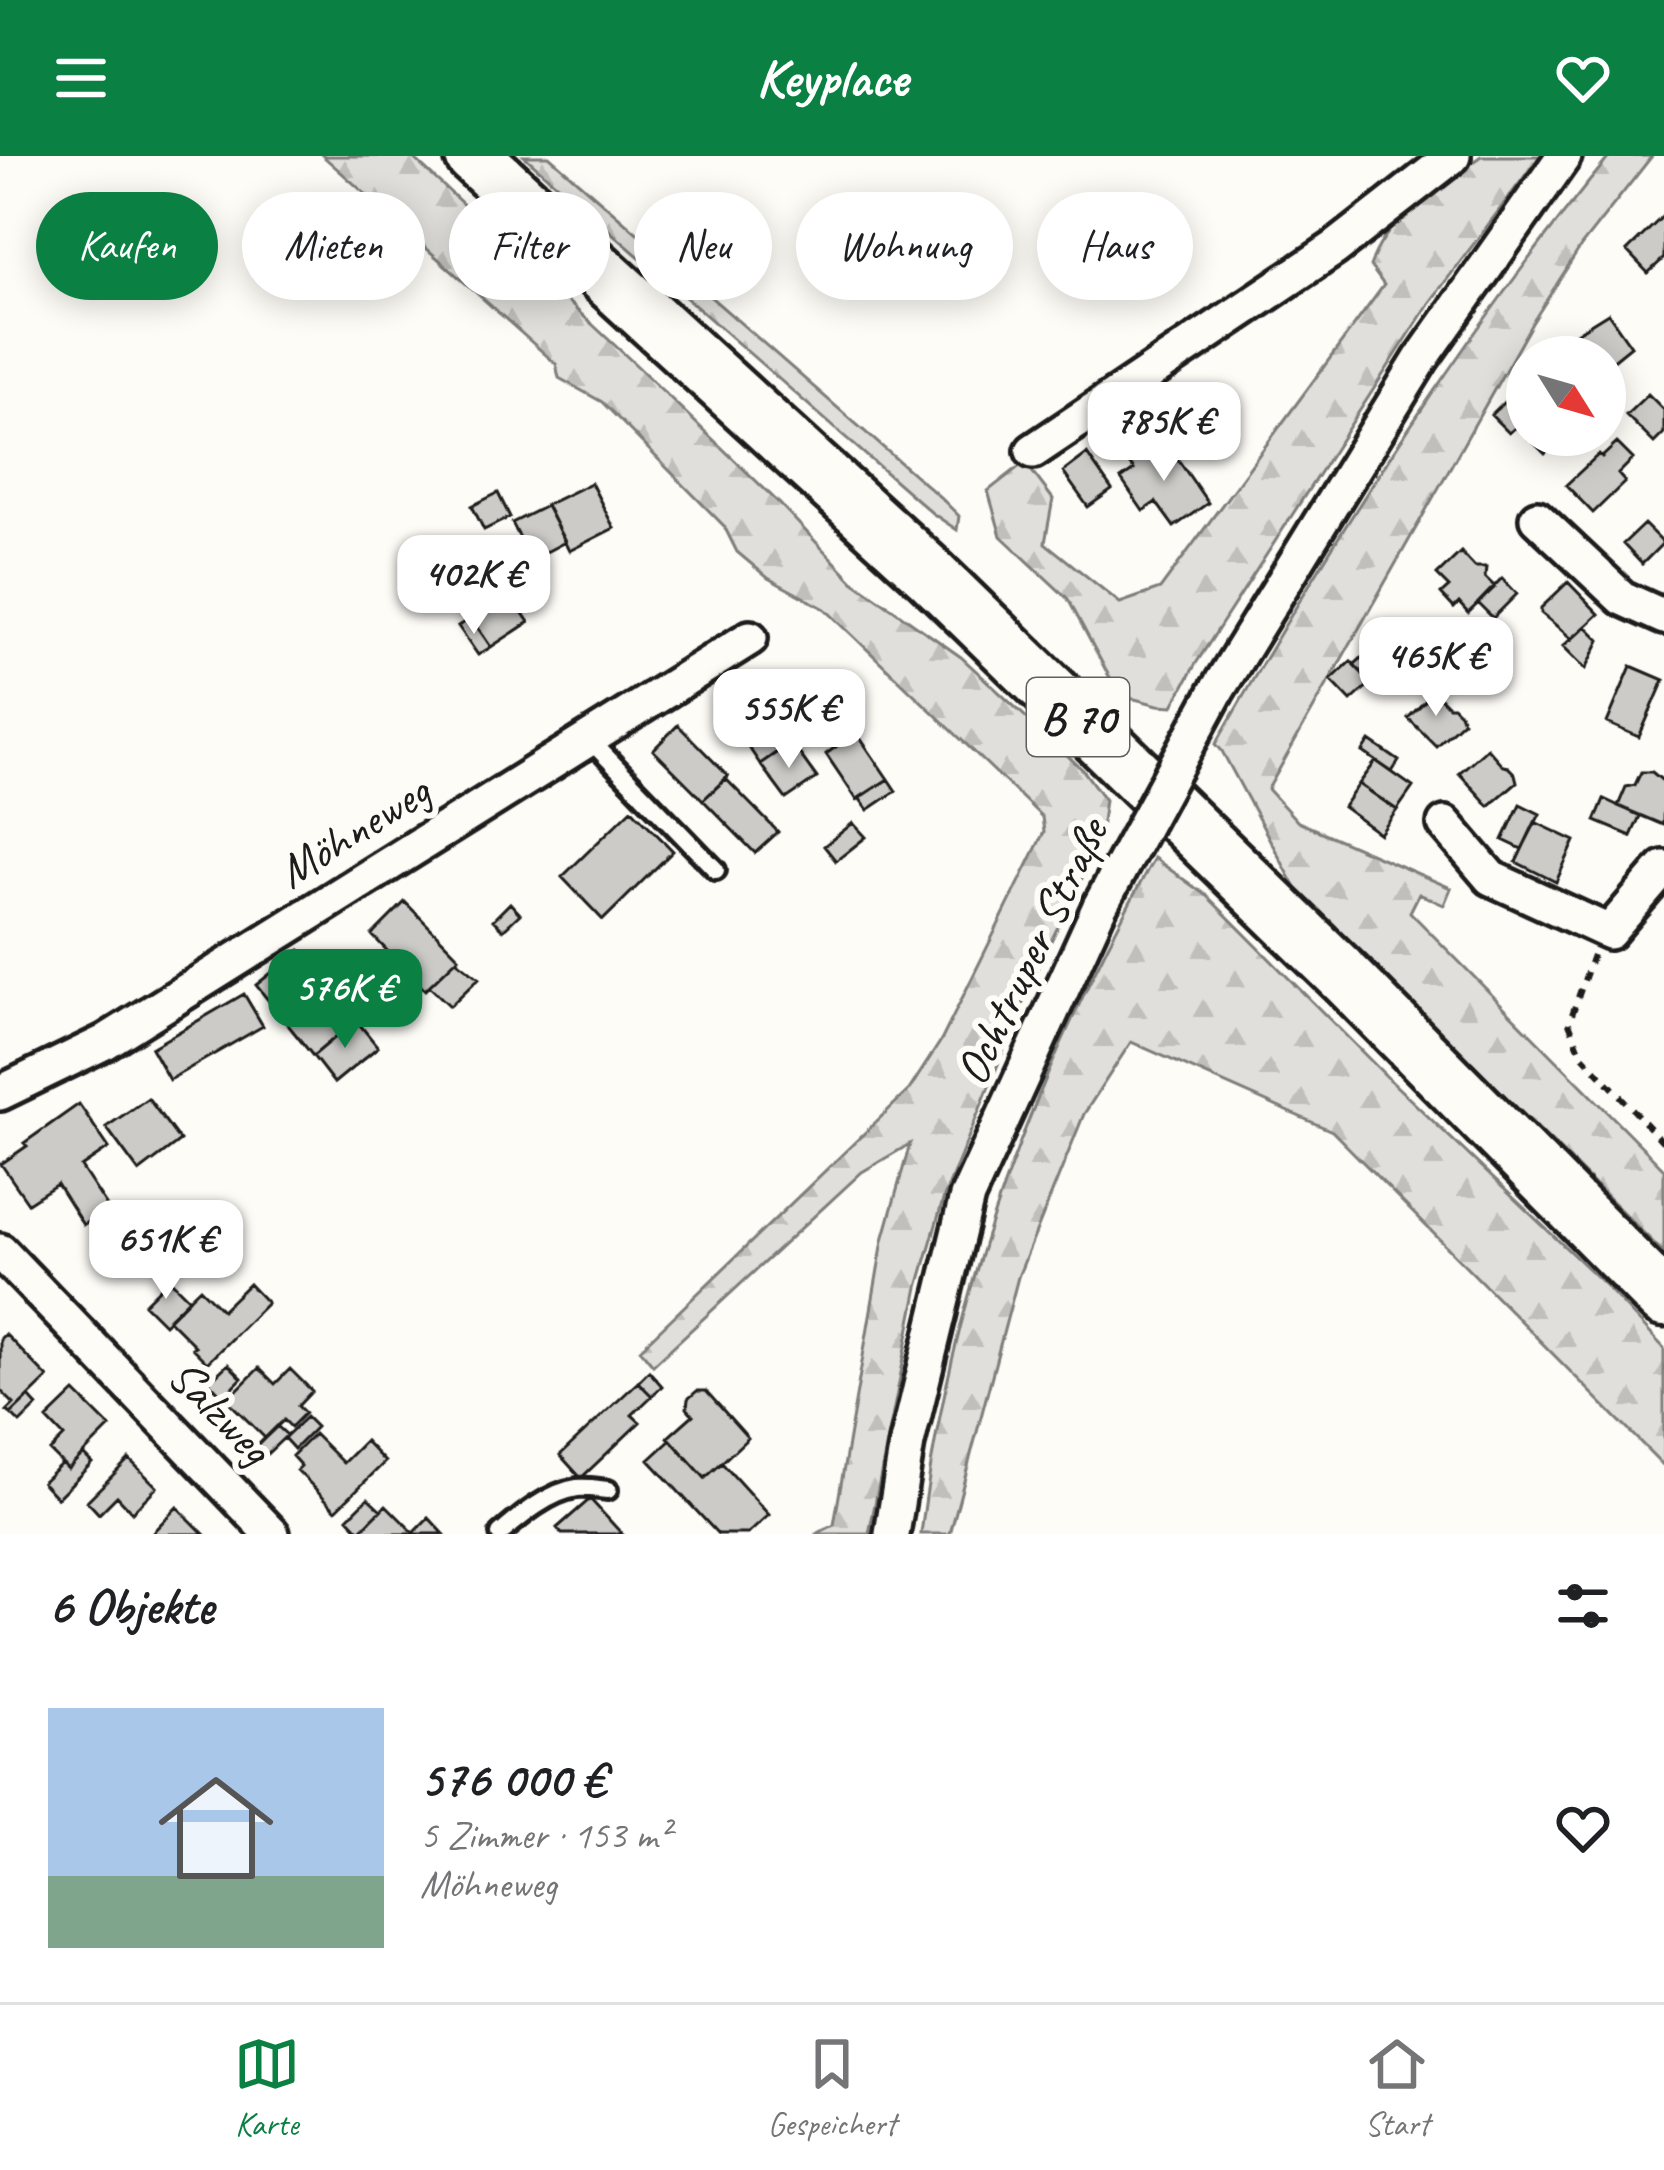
<!DOCTYPE html>
<html lang="de">
<meta charset="utf-8">
<style>
:root{--surface:#fff;--page:#f6f6f6;--text:#202124;--muted:#757577;--line:#e0e0e0;--accent:#0b8043}
body{margin:0;font-family:Caveat,sans-serif;background:var(--page);color:var(--text);height:100vh;display:flex;flex-direction:column;font-size:45px;white-space:nowrap}
*{box-sizing:border-box;margin:0}
p{font-size:39px;color:var(--muted)}
.icon{flex:none;width:66px;height:66px;fill:none;stroke:currentColor;stroke-width:2;stroke-linecap:round;stroke-linejoin:round}
.map{position:relative;height:1378px;overflow:hidden}
.drawer{display:flex;flex-direction:column;background:var(--surface);flex:1}
.drawer>*{flex:none}
.hud{position:absolute;left:36px;top:36px;width:1593px;height:108px;display:flex;gap:24px}
.needle{width:78px;rotate:127deg}
.buttons{position:absolute;left:1506px;top:180px;display:grid;gap:24px}
.buttons a{display:grid;place-items:center;width:120px;height:120px;border-radius:50%;background:var(--surface);box-shadow:0 6px 30px #0003;font-size:60px}
.price{position:absolute;translate:-50% -102px;padding:0 27px;border-radius:24px;background:#fff;color:#222;font-size:39px;line-height:78px;filter:drop-shadow(0 3px 6px #0008)}
.price::after{content:'';position:absolute;left:50%;top:72px;width:36px;height:27px;margin-left:-18px;background:inherit;clip-path:polygon(0 0,100% 0,50% 100%)}
.price.selected{background:var(--accent);color:#fff}
ul{padding:0;list-style:none}
li{display:flex;align-items:center;gap:36px;height:300px;padding:0 48px}
li+li{border-top:3px solid var(--line)}
li span{display:grid;place-items:center;flex:none;width:336px;height:240px;border-radius:0px;color:#555}
li>.icon{margin-inline-start:auto}
span .icon{width:144px;height:144px;fill:#fffc;stroke-width:1}
li b{font-size:51px}
h2{display:flex;justify-content:space-between;align-items:center;height:144px;padding:0 48px;font-size:51px}
.tag{padding:0 42px;border-radius:54px;background:var(--surface);box-shadow:0 6px 30px #0003;font-size:42px;line-height:108px}
.tag.selected{background:var(--accent);color:#fff}
header{display:flex;justify-content:space-between;align-items:center;height:156px;padding:0 48px;background:var(--accent);color:#fff;font-size:54px;font-weight:800}
.tabs{display:flex;justify-content:space-around;align-items:center;height:168px;border-top:3px solid var(--line);background:var(--surface);font-size:33px;color:var(--muted)}
.tabs a{display:grid;justify-items:center;gap:6px}
.tabs .selected{color:var(--accent)}
.map>svg:first-child{display:block}
.forest{fill:url(#forest-firs);stroke:#7e7e7c;stroke-width:3}
.building{fill:#cccbc8;stroke:#1c1c1c;stroke-width:3}
.lines{fill:none;stroke-linecap:round;stroke-linejoin:round}
.service-casing{stroke:#1c1c1c;stroke-width:26}
.minor-casing{stroke:#1c1c1c;stroke-width:42}
.trunk-casing{stroke:#1c1c1c;stroke-width:63}
.path{stroke:#1c1c1c;stroke-width:6;stroke-dasharray:9 9;stroke-linecap:butt}
.service{stroke:#fdfcf7;stroke-width:16}
.minor{stroke:#fdfcf7;stroke-width:33}
.trunk{stroke:#fdfcf7;stroke-width:54}
.minor-bridge-casing{stroke:#1c1c1c;stroke-width:42;stroke-linecap:butt}
.minor-bridge{stroke:#fdfcf7;stroke-width:33}
.labels{text-anchor:middle;stroke-width:12;stroke-linejoin:round;paint-order:stroke}
.shield{fill:#fdfcf7;stroke:#605f5e;stroke-width:3}
.shield-label{font-size:45px;font-weight:bold;fill:#1c1c1c}
.street-label{font-size:48px;fill:#1c1c1c;stroke:#fdfcf7}
</style>
<header><svg class="icon" aria-label="menu" viewBox="0 0 24 24"><path d="M4 6h16M4 12h16M4 18h16"/></svg>Keyplace<svg class="icon" aria-label="heart" viewBox="0 0 24 24"><path d="M12 20l-8-8c-3-5 5-10 8-4 3-6 11-1 8 4z"/></svg></header>
<div class="map">
<svg width="1664" height="1378" viewBox="0 0 1664 1378">
<defs>
<pattern id="forest-firs" width="22" height="20" patternUnits="userSpaceOnUse" patternTransform="scale(3)"><rect width="22" height="20" fill="#e0dfdb"/><path d="M5 1l3.5 6h-7zM16 11l3.5 6h-7z" fill="#c0bfbb"/></pattern>
</defs>
<rect width="100%" height="100%" fill="#fdfcf7"/>
<filter id="ink" filterUnits="userSpaceOnUse"><feTurbulence type="fractalNoise" baseFrequency=".00833" numOctaves="2"/><feDisplacementMap in="SourceGraphic" scale="24" xChannelSelector="R" yChannelSelector="G"/><feConvolveMatrix kernelMatrix="1 2 1 2 8 2 1 2 1" color-interpolation-filters="sRGB"/></filter>
<g filter="url(#ink)">
<path class="forest" d="M 323,0 L 411,0 L 635,208 L 780,348 L 853,425 L 961,501 L 1083,614 L 1105,644 L 1099,688 L 1036,815 L 944,1041 L 918,1131 L 869,1378 L 816,1378 L 834,1369 L 883,1084 L 910,988 L 862,1016 L 653,1209 L 640,1193 L 909,934 L 942,883 L 1044,676 L 1042,661 L 825,453 L 768,422 L 737,396 L 724,370 L 602,246 L 559,222 L 556,208 Z
M 524,0 L 549,0 L 940,341 L 959,360 L 957,374 L 932,357 Z
M 1481,0 L 1540,0 L 1430,146 L 1195,509 L 1173,550 L 1158,549 L 1119,539 L 1068,443 L 1001,380 L 988,335 L 1025,306 L 1053,343 L 1045,387 L 1120,447 L 1160,433 L 1384,129 L 1370,110 C 1388,58 1439,31 1481,0 Z
M 1610,0 L 1652,0 L 1581,90 L 1532,167 L 1268,633 L 1298,666 L 1451,732 L 1444,749 L 1419,738 L 1410,756 L 1664,1013 L 1664,1097 L 1297,734 L 1222,595 L 1216,588 C 1332,383 1460,182 1610,0 Z
M 1154,702 L 1208,741 L 1392,926 L 1604,1128 L 1664,1192 L 1664,1310 L 1332,975 L 1131,886 L 1084,958 L 1018,1121 L 950,1378 L 921,1378 C 951,1132 1035,918 1154,702 Z"/>
<path class="building" d="M 1664,59 L 1664,102 L 1648,117 L 1627,95 Z
M 1608,157 L 1631,190 L 1605,211 L 1605,201 L 1574,201 L 1563,185 Z
M 1513,237 L 1527,251 L 1527,279 L 1564,279 L 1545,298 L 1517,270 L 1509,277 L 1491,259 Z
M 1648,238 L 1664,254 L 1664,277 L 1654,287 L 1626,259 Z
M 1163,282 L 1208,347 L 1174,371 L 1156,346 L 1143,355 L 1121,323 L 1134,314 L 1129,307 Z
M 1617,287 L 1633,303 L 1618,318 L 1625,326 L 1593,357 L 1566,329 L 1599,298 L 1602,301 Z
M 1087,298 L 1112,334 L 1088,351 L 1063,316 Z
M 591,327 L 614,372 L 569,395 L 546,349 Z
M 498,337 L 510,361 L 484,374 L 472,350 Z
M 546,350 L 565,386 L 531,404 L 512,367 Z
M 1644,368 L 1663,387 L 1642,408 L 1623,388 Z
M 1461,396 L 1475,411 L 1486,411 L 1485,421 L 1495,431 L 1468,457 L 1459,447 L 1454,452 L 1441,438 L 1449,431 L 1437,419 Z
M 1502,422 L 1517,438 L 1493,462 L 1478,447 Z
M 1568,426 L 1599,458 L 1572,483 L 1541,457 L 1541,452 Z
M 509,437 L 529,466 L 491,491 L 471,462 Z
M 471,462 L 491,491 L 478,499 L 458,470 Z
M 1586,470 L 1600,484 L 1586,513 L 1563,490 Z
M 1387,477 L 1415,505 L 1388,532 L 1377,532 L 1354,509 L 1373,491 L 1372,487 L 1380,480 Z
M 1351,505 L 1371,527 L 1351,545 L 1331,524 Z
M 1631,510 L 1664,524 L 1639,581 L 1607,567 Z
M 785,531 L 813,572 L 760,608 L 732,567 Z
M 1434,536 L 1448,550 L 1453,550 L 1460,557 L 1463,565 L 1436,590 L 1408,562 Z
M 678,569 L 728,620 L 703,644 L 653,594 Z
M 856,576 L 888,623 L 857,644 L 826,598 Z
M 1370,585 L 1399,605 L 1392,616 L 1363,596 Z
M 791,586 L 817,622 L 786,643 L 760,608 Z
M 1487,592 L 1503,610 L 1508,611 L 1515,618 L 1517,626 L 1489,650 L 1459,617 Z
M 1376,605 L 1413,631 L 1397,654 L 1359,628 Z
M 1641,616 L 1652,616 L 1664,626 L 1663,669 L 1618,650 L 1626,631 L 1635,629 Z
M 726,623 L 778,676 L 755,697 L 703,644 Z
M 888,623 L 896,635 L 868,654 L 859,642 Z
M 1359,628 L 1397,654 L 1380,678 L 1343,651 Z
M 1604,643 L 1640,660 L 1631,680 L 1595,665 Z
M 1520,648 L 1540,658 L 1522,693 L 1503,684 Z
M 632,653 L 673,695 L 603,764 L 562,721 Z
M 1535,666 L 1575,685 L 1556,726 L 1516,706 Z
M 853,667 L 866,681 L 836,705 L 824,690 Z
M 405,746 L 459,801 L 425,834 L 372,779 Z
M 510,747 L 520,758 L 503,774 L 493,764 Z
M 300,794 L 356,864 L 313,900 L 256,829 Z
M 456,804 L 479,822 L 450,850 L 429,830 Z
M 244,838 L 263,870 L 169,924 L 151,892 Z
M 356,864 L 378,891 L 334,927 L 313,900 Z
M 148,942 L 180,985 L 139,1016 L 106,971 Z
M 79,948 L 109,992 L 81,1011 L 108,1052 L 83,1069 L 57,1028 L 28,1047 L 1,1008 L 27,990 L 24,987 Z
M 169,1123 L 189,1143 L 164,1168 L 144,1148 Z
M 249,1128 L 267,1147 L 207,1207 L 192,1192 L 195,1190 L 168,1163 L 200,1132 L 222,1154 Z
M 5,1178 L 48,1222 L 11,1258 L 7,1255 L 14,1248 L 0,1234 L 0,1183 Z
M 228,1208 L 242,1222 L 223,1241 L 209,1226 Z
M 259,1212 L 275,1228 L 290,1213 L 312,1235 L 298,1250 L 305,1257 L 291,1271 L 284,1264 L 265,1282 L 227,1244 Z
M 649,1215 L 662,1230 L 652,1240 L 638,1226 Z
M 638,1226 L 652,1240 L 632,1259 L 640,1266 L 581,1322 L 560,1299 Z
M 697,1235 L 706,1235 L 748,1282 L 705,1322 L 668,1281 L 693,1259 L 687,1252 L 688,1243 Z
M 75,1236 L 110,1271 L 68,1313 L 50,1295 L 64,1281 L 47,1263 Z
M 29,1241 L 37,1250 L 20,1267 L 11,1258 Z
M 306,1261 L 316,1271 L 294,1293 L 284,1282 Z
M 277,1270 L 287,1279 L 267,1298 L 258,1289 Z
M 314,1278 L 343,1307 L 365,1285 L 385,1306 L 336,1354 L 297,1314 L 301,1310 L 292,1300 Z
M 671,1284 L 705,1322 L 722,1307 L 769,1359 L 748,1378 L 718,1378 L 649,1304 Z
M 83,1298 L 92,1307 L 57,1342 L 42,1326 L 62,1307 L 68,1313 Z
M 129,1303 L 157,1331 L 132,1356 L 117,1340 L 99,1358 L 87,1345 Z
M 368,1342 L 381,1354 L 360,1375 L 348,1362 Z
M 590,1343 L 622,1378 L 562,1378 L 557,1372 Z
M 386,1349 L 414,1377 L 429,1362 L 444,1378 L 360,1378 L 359,1376 Z
M 177,1351 L 204,1378 L 151,1378 Z"/>
<g class="lines">
<defs>
<path id="service" d="M 589,583 L 716,714
M 500,1378 C 521,1360 549,1336 577,1332 C 587,1331 598,1333 608,1334"/>
<path id="minor" d="M 1033,295 L 1335,92 L 1453,0
M 1537,362 L 1622,442 L 1664,461
M 1216,536 L 1421,203 L 1564,0
M 1445,668 L 1491,722 L 1609,776 L 1664,712
M 0,937 L 105,886 L 750,482
M 0,1095 L 272,1378
M 892,1378 L 907,1287 L 967,1041 L 1100,750"/>
<path id="trunk" d="M 473,0 L 928,416 L 1348,824 L 1664,1143"/>
</defs>
<use href="#service" class="service-casing"/>
<use href="#minor" class="minor-casing"/>
<use href="#trunk" class="trunk-casing"/>
<path class="path" d="M 1593,799 L 1569,867 L 1582,899 L 1664,987"/>
<use href="#service" class="service"/>
<use href="#minor" class="minor"/>
<use href="#trunk" class="trunk"/>
<defs>
<path id="minor-bridge" d="M 1100,750 L 1216,536"/>
</defs>
<use href="#minor-bridge" class="minor-bridge-casing"/>
<use href="#minor-bridge" class="minor-bridge"/>
</g>
</g>
<g class="labels">
<rect class="shield" x="1027" y="522" width="102" height="78" rx="9"/>
<g class="shield-label">
<text x="1078" y="577">B 70</text>
</g>
<g class="street-label">
<text transform="translate(353 674) rotate(-32)" y="17">Möhneweg</text>
<text transform="translate(1030 795) rotate(-64)" y="17">Ochtruper Straße</text>
<text transform="translate(221 1255) rotate(46)" y="17">Salzweg</text>
</g>
</g>
</svg>
<div class="buttons">
<a><svg class="needle" viewBox="-14 -14 28 28"><path d="M0-13l5 13h-10z" fill="#e53935"/><path d="M0 13l5-13h-10z" fill="#757577"/></svg></a>
</div>
<b class="price" style="left:1164px;top:328px">785K €</b>
<b class="price" style="left:474px;top:481px">402K €</b>
<b class="price" style="left:1436px;top:563px">465K €</b>
<b class="price" style="left:789px;top:615px">555K €</b>
<b class="price selected" style="left:345px;top:895px">576K €</b>
<b class="price" style="left:166px;top:1146px">651K €</b>
<div class="hud">
<a class="tag selected">Kaufen</a>
<a class="tag">Mieten</a>
<a class="tag">Filter</a>
<a class="tag">Neu</a>
<a class="tag">Wohnung</a>
<a class="tag">Haus</a>
</div>
</div>
<section class="drawer">
<h2>6 Objekte<svg class="icon" aria-label="filters" viewBox="0 0 24 24"><path d="M4 7h16M4 17h16"/><circle cx="9" cy="7" r="2"/><circle cx="15" cy="17" r="2"/></svg></h2>
<ul>
<li><span style="background:linear-gradient(#a9c7e8 70%,#7fa58c 0)"><svg class="icon" aria-label="home" viewBox="0 0 24 24"><path d="M3 11l9-7 9 7M6 9v11h12V9"/></svg></span><div><b>576 000 €</b><p>5 Zimmer · 153 m²</p><p>Möhneweg</p></div><svg class="icon" aria-label="heart" viewBox="0 0 24 24"><path d="M12 20l-8-8c-3-5 5-10 8-4 3-6 11-1 8 4z"/></svg></li>
</ul>
</section>
<nav class="tabs">
<a class="selected"><svg class="icon" aria-label="map" viewBox="0 0 24 24"><path d="M3 6l6-2 6 2 6-2v14l-6 2-6-2-6 2zM9 4v14M15 6v14"/></svg>Karte</a>
<a><svg class="icon" aria-label="saved" viewBox="0 0 24 24"><path d="M7 4h10v16l-5-4-5 4z"/></svg>Gespeichert</a>
<a><svg class="icon" aria-label="home" viewBox="0 0 24 24"><path d="M3 11l9-7 9 7M6 9v11h12V9"/></svg>Start</a>
</nav>
